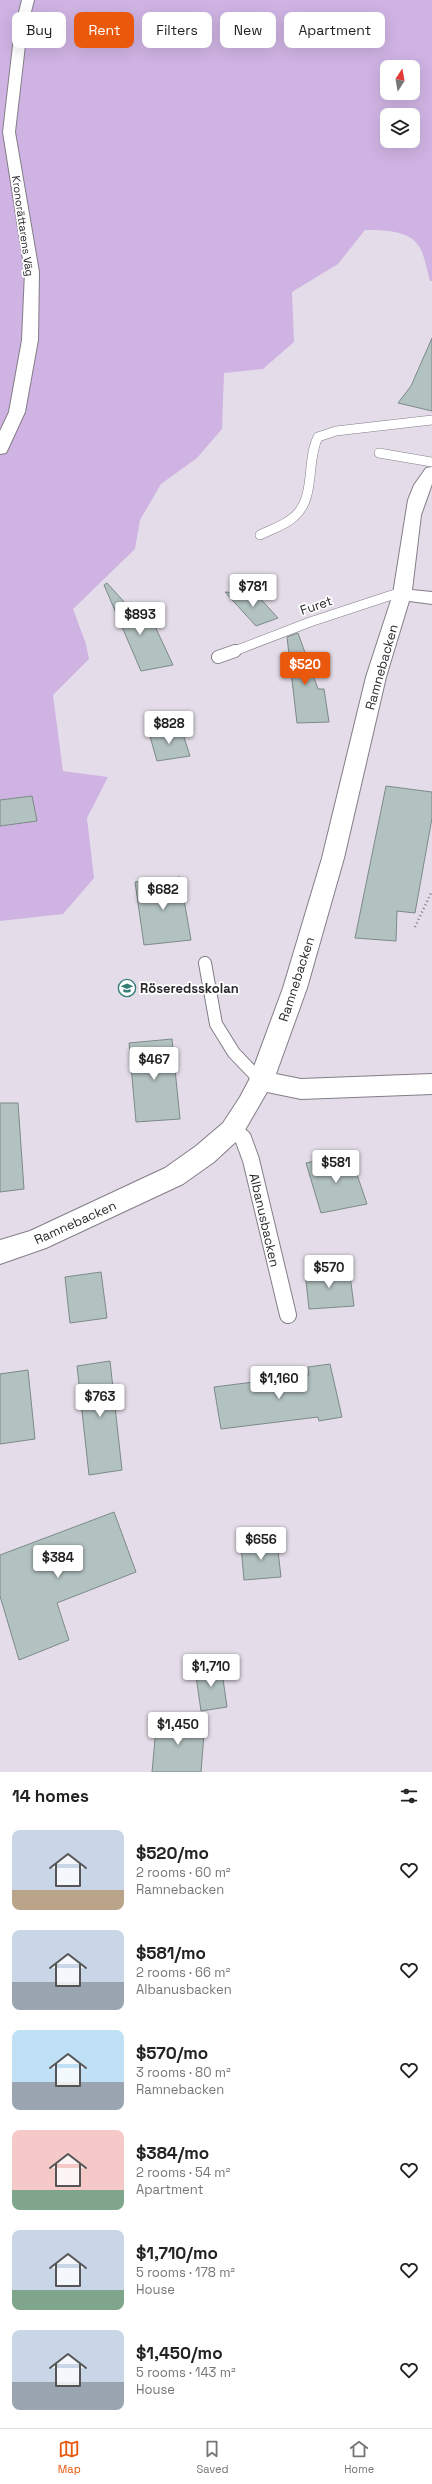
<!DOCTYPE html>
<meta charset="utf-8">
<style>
:root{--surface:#fff;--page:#f6f6f6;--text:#222;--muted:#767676;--line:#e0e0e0;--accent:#ea580c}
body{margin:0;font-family:"Space Grotesk",sans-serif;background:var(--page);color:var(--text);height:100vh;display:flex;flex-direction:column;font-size:15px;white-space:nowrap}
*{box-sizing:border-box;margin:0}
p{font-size:13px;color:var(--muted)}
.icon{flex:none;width:22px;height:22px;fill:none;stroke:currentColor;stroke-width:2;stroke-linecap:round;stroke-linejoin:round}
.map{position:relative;height:1772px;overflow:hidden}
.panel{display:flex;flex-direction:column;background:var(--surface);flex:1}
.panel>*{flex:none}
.hud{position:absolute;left:12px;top:12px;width:408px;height:36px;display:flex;gap:8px}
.needle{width:26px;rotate:11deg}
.tools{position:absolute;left:380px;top:60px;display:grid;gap:8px}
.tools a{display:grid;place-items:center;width:40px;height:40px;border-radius:8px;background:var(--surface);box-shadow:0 4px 16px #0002;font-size:20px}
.price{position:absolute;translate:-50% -34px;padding:0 9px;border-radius:4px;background:#fff;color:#222;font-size:13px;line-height:26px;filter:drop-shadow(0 1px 2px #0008)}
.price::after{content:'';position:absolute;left:50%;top:24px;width:12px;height:9px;margin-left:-6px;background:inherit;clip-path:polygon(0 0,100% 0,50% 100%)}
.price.active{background:var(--accent);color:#fff}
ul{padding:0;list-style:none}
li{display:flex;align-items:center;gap:12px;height:100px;padding:0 12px}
li span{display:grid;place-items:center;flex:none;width:112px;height:80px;border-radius:8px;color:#555}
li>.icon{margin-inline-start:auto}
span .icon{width:48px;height:48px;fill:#fffc;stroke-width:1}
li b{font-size:17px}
h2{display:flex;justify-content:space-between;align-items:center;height:48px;padding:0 12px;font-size:17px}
.chip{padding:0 14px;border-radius:8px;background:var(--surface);box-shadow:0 4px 16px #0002;font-size:14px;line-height:36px}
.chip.active{background:var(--accent);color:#fff}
.menu{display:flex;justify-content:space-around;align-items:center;height:56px;border-top:1px solid var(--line);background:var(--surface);font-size:11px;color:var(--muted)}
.menu a{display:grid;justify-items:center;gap:2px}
.menu .active{color:var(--accent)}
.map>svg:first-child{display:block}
.green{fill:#cfb3e3;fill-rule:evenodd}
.building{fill:#b2c2c0;stroke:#7c8a89}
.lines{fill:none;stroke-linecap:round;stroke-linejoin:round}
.service-far2-casing{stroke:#837d88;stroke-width:10}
.service-far1-casing{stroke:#837d88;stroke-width:14}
.service-casing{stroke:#837d88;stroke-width:18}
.minor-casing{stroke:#837d88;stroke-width:2}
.tertiary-casing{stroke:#837d88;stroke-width:2}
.path{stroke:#817c84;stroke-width:2.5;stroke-dasharray:1 3;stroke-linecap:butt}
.service-far2{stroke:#fff;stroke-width:9}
.service-far1{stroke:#fff;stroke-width:12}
.service{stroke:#fff;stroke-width:16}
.minor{fill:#fff;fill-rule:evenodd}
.tertiary{fill:#fff;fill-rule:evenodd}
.labels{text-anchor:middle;stroke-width:3.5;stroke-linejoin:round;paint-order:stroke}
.far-street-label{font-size:11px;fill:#2c292d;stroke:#fff}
.street-label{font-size:13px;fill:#2c292d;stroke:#fff}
.poi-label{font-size:13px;font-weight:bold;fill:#2c292d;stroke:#fff;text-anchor:start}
</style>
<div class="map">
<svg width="432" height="1772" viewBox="0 0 432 1772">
<rect width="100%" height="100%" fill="#e4dde9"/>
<path class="green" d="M 0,0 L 432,0 L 432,281 L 430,281 C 427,271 425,257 420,248 C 411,230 383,230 365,230 L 338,264 L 292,292 L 294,342 L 263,369 L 224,373 L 222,429 L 197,458 L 161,484 L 140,520 L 135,549 L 73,609 L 86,644 L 89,659 L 53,695 L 63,771 L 108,777 L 87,818 L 94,878 L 63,914 L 0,921 ZM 387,67 L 413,67 L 413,93 L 387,93 ZM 387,115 L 413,115 L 413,141 L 387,141 Z"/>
<path class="building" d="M 432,338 L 432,411 L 398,403 L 411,386 Z
M 107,583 L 144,624 L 153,622 L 173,665 L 141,671 L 104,585 Z
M 225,592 L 257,595 L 278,618 L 256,626 Z
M 298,633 L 318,689 L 324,689 L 329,722 L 297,723 L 287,637 Z
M 181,728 L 190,756 L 157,761 L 149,733 Z
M 386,786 L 432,792 L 432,818 L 415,913 L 397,911 L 396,941 L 355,938 Z
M 32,796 L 37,821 L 0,826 L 0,800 Z
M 180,877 L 191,940 L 144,945 L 135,882 Z
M 172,1039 L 180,1119 L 136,1122 L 129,1043 Z
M 0,1103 L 18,1103 L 24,1189 L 0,1192 Z
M 350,1154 L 367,1204 L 321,1213 L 306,1163 Z
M 349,1268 L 354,1306 L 309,1309 L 305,1271 Z
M 101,1272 L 107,1318 L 70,1323 L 65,1277 Z
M 110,1361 L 122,1470 L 89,1475 L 77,1366 Z
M 330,1364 L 342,1417 L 319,1421 L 318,1417 L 221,1429 L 214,1387 L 309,1375 L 308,1367 Z
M 28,1370 L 35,1439 L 0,1444 L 0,1374 Z
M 114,1512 L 136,1572 L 57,1603 L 69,1640 L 19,1660 L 0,1596 L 0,1555 Z
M 277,1542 L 281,1577 L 244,1580 L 241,1546 Z
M 221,1665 L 227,1707 L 201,1711 L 195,1669 Z
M 157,1717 L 205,1721 L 201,1772 L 152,1772 Z"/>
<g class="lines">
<defs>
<path id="service-far2" d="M 379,453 L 432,462
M 260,535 C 272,529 286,525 295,516 C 316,497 306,460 318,437 L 336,431 L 432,420
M 232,652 L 310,622 L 395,594 L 402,594"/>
<path id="service-far1" d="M 218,657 L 235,651
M 205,963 L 216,1024 L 234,1053 L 261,1081
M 232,1130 L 241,1136"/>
<path id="service" d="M 239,1135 L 243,1138 L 251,1160 L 288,1315"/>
<path id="minor" d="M 432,467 L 432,484 L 421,515 L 412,590 L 432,592 L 432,604 L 409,601 L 386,677 L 344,858 L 307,988 L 276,1074 L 301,1079 L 432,1074 L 432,1094 L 301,1099 L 267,1092 L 241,1137 L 214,1162 L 183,1184 L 46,1248 L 0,1264 L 0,1240 L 30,1231 L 165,1168 L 196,1146 L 223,1123 L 240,1097 L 249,1080 L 283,988 L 322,858 L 366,677 L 393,594 L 408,500 L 414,485 L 426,468 Z"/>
<path id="tertiary" d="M 22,0 L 34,0 L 27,28 L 15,132 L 39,272 L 38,340 L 25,412 L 8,449 L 6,453 L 0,454 L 0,431 L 9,412 L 22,340 L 25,272 L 3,132 L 15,28 Z"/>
</defs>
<use href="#service-far2" class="service-far2-casing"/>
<use href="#service-far1" class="service-far1-casing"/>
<use href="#service" class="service-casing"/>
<use href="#minor" class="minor-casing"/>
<use href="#tertiary" class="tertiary-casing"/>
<path class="path" d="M 415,927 L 432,891"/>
<use href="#service-far2" class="service-far2"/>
<use href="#service-far1" class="service-far1"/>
<use href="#service" class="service"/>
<use href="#minor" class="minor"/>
<use href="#tertiary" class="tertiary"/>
</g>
<defs>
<symbol id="school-ring" viewBox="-11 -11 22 22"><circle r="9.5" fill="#fff" stroke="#337c78" stroke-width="1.5"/><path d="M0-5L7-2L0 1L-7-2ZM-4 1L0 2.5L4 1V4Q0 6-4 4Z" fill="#337c78"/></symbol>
</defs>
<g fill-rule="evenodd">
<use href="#school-ring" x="117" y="978" width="20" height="20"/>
</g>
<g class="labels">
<g class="far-street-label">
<text transform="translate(23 226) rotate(82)" y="4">Kronorättarens Väg</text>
</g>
<g class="street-label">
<text transform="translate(316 605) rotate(-19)" y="5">Furet</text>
<text transform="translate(381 667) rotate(-74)" y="5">Ramnebacken</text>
<text transform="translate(296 979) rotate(-72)" y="5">Ramnebacken</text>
<text transform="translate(265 1220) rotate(77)" y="5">Albanusbacken</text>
<text transform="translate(75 1222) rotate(-24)" y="5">Ramnebacken</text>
</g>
<g class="poi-label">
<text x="140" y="993">Röseredsskolan</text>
</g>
</g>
</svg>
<div class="tools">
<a><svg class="needle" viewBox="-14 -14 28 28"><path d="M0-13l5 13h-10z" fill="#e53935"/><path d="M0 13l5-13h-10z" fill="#767676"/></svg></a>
<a><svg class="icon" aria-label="layers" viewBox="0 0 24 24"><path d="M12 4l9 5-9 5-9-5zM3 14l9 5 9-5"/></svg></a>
</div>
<b class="price" style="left:253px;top:608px">$781</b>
<b class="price" style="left:140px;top:636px">$893</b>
<b class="price active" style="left:305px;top:686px">$520</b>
<b class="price" style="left:169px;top:745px">$828</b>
<b class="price" style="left:163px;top:911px">$682</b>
<b class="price" style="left:154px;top:1081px">$467</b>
<b class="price" style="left:336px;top:1184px">$581</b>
<b class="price" style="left:329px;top:1289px">$570</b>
<b class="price" style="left:279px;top:1400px">$1,160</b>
<b class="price" style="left:100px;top:1418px">$763</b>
<b class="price" style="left:261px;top:1561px">$656</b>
<b class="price" style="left:58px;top:1579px">$384</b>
<b class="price" style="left:211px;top:1688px">$1,710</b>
<b class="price" style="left:178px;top:1746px">$1,450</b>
<div class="hud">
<a class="chip">Buy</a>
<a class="chip active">Rent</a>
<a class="chip">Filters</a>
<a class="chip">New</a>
<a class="chip">Apartment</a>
</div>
</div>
<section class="panel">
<h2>14 homes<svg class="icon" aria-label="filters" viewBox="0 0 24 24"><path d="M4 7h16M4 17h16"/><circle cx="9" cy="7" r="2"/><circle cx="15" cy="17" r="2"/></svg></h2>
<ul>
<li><span style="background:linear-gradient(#c9d6e8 75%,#b9a48a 0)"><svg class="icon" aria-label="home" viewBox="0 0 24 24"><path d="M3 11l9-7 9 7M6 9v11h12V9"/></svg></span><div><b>$520/mo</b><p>2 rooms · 60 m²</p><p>Ramnebacken</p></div><svg class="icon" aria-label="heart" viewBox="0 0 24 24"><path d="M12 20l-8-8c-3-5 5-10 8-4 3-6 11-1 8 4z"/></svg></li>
<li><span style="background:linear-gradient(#c9d6e8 65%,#9aa5b1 0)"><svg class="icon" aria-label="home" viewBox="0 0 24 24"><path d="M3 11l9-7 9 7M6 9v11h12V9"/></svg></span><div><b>$581/mo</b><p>2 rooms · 66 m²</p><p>Albanusbacken</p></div><svg class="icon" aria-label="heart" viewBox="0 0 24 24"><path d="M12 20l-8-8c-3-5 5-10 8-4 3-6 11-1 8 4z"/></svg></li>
<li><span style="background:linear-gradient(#bfe0f5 65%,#9aa5b1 0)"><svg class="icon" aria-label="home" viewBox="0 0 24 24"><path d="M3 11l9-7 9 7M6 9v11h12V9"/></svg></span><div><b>$570/mo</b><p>3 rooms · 80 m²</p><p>Ramnebacken</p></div><svg class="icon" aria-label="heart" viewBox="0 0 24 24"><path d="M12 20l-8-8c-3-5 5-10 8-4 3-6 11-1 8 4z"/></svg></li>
<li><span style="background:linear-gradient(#f6c9c9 75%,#7fa58c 0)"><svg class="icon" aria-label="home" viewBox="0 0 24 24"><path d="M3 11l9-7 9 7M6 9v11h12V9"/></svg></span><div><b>$384/mo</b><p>2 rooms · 54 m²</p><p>Apartment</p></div><svg class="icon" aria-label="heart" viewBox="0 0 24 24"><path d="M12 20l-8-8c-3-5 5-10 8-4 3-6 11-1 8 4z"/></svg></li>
<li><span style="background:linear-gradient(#c9d6e8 75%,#7fa58c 0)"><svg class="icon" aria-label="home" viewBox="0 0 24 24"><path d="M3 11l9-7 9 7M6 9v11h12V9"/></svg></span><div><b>$1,710/mo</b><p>5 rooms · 178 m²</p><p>House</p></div><svg class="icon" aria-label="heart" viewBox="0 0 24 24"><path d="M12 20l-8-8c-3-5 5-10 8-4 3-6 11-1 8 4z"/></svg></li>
<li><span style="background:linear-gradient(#c9d6e8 65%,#9aa5b1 0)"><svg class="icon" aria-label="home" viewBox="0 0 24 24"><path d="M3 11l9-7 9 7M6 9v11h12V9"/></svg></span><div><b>$1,450/mo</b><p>5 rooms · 143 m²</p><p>House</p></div><svg class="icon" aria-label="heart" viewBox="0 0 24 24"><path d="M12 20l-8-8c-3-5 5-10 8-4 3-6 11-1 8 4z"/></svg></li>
</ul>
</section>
<nav class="menu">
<a class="active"><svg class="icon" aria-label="map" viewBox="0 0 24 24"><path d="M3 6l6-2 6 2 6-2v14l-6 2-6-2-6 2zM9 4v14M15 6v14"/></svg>Map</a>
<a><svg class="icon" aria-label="saved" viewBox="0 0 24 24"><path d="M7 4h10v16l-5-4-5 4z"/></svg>Saved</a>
<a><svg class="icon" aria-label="home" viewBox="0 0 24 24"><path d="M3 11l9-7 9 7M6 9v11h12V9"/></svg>Home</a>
</nav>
